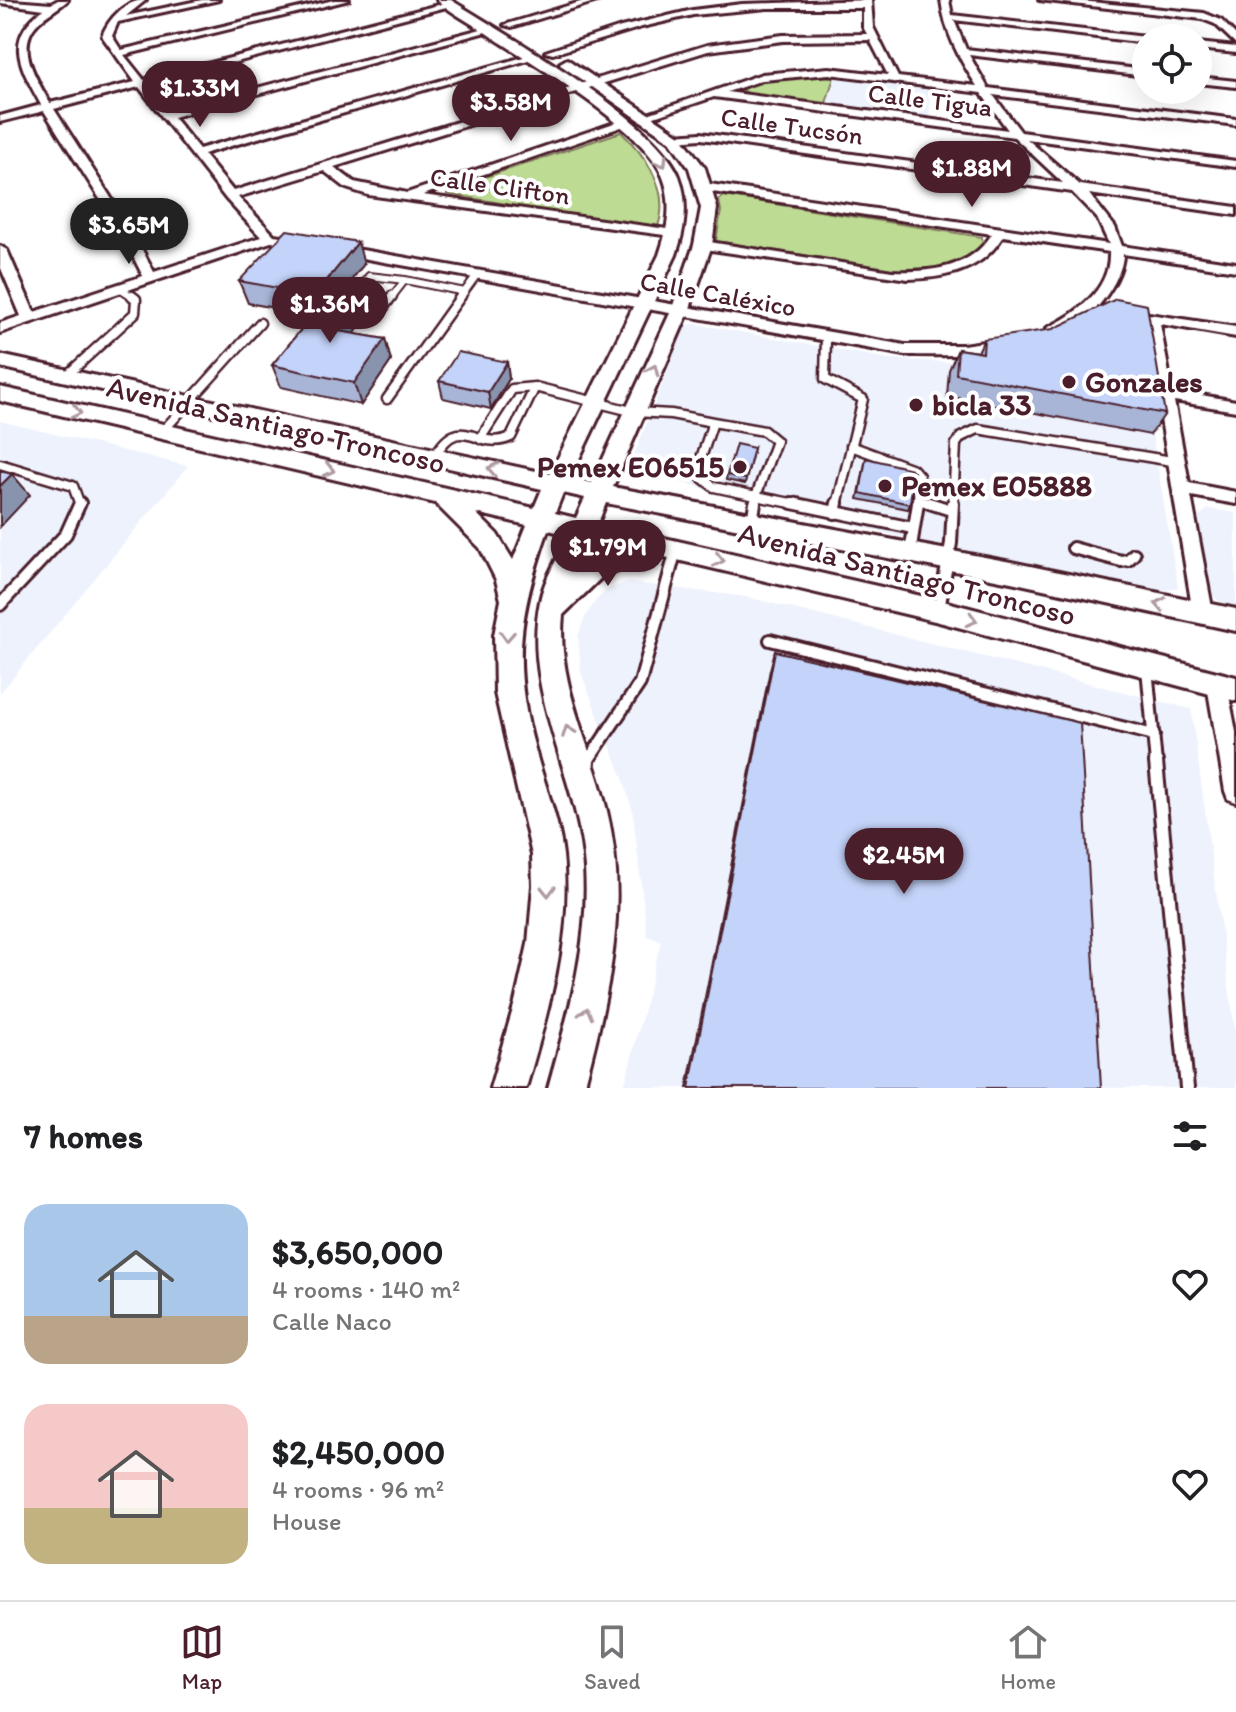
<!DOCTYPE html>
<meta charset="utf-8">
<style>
:root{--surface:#fff;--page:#f6f6f6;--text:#202124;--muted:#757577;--line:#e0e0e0;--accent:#4a1f2b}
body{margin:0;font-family:Itim,sans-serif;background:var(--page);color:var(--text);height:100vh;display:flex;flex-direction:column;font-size:30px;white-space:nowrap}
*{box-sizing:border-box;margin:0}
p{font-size:26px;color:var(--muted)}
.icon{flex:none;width:44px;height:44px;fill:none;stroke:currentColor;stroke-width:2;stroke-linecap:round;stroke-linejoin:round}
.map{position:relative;height:1088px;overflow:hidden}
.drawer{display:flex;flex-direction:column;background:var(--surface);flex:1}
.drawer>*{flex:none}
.buttons{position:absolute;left:1132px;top:24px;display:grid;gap:16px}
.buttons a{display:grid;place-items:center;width:80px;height:80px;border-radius:50%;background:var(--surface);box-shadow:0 8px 32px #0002;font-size:40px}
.price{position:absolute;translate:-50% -68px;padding:0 18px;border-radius:28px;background:var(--accent);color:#fff;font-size:26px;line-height:52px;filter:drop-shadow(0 2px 4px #0008)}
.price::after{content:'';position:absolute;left:50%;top:48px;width:24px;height:18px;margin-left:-12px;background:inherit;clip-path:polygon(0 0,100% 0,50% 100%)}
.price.on{background:#222;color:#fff}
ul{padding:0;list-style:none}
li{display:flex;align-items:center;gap:24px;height:200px;padding:0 24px}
li span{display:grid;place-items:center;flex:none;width:224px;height:160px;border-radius:24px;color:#555}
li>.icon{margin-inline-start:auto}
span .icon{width:96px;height:96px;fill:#fffc;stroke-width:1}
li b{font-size:34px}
h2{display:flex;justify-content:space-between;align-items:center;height:96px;padding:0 24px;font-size:34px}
.dock{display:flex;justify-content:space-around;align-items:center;height:112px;border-top:2px solid var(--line);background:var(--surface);font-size:22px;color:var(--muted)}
.dock a{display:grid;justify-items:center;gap:4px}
.dock .on{color:var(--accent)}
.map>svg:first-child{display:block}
.built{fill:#edf2fd}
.green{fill:#bddb93;stroke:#847d5f;stroke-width:2}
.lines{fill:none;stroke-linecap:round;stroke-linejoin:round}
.lane-far3-casing{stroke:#4a1f2b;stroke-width:10}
.lane-far2-casing{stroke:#4a1f2b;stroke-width:13}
.lane-far1-casing{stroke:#4a1f2b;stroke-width:16}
.lane-casing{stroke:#4a1f2b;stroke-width:18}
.street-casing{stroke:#4a1f2b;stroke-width:6}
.secondary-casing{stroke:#4a1f2b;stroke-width:6}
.lane-far3{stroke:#fff;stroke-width:6}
.lane-far2{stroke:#fff;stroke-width:8}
.lane-far1{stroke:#fff;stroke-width:10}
.lane{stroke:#fff;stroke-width:12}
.street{fill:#fff;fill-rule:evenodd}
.secondary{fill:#fff;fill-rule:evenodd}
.wall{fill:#a8b5d6;stroke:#4a1f2b;stroke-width:2}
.shaded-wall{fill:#8894ae;stroke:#4a1f2b;stroke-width:2}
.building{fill:#c3d3f9;stroke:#4a1f2b;stroke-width:2}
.oneway{stroke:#ae9aa0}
.poi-dot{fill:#4a1f2b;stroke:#fff;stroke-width:3}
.labels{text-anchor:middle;stroke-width:8;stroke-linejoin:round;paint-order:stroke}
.far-street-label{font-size:26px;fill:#4a1f2b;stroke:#fff}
.poi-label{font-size:30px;font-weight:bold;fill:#4a1f2b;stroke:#fff;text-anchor:start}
.street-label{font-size:30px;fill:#4a1f2b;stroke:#fff}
</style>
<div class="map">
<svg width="1236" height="1088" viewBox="0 0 1236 1088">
<rect width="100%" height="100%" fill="#fff"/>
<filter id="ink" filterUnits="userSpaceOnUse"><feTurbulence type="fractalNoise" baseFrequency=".0125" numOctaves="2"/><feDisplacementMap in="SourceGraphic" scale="16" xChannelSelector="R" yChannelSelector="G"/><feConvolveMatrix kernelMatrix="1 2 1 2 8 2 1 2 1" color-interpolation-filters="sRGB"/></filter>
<g filter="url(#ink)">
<path class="built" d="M 834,77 L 929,88 L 930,118 L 826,103 Z
M 697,324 L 888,359 L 946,362 L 1005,359 L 1134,327 L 1178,587 L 1157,592 L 934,545 L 636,471 L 632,460 L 686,325 Z
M 0,421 L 188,466 L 0,693 Z
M 1208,509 L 1236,513 L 1236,608 L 1226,606 L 1214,597 L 1197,525 L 1198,517 Z
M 626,582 L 747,597 L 1191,709 L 1236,1038 L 1236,1088 L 624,1088 L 661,941 L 647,936 L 633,813 L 623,778 L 581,673 L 578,636 L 585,617 L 597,599 L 607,590 Z"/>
<path class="green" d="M 834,77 L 826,103 L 752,95 L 741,90 C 763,73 808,76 834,77 Z
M 621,132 C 647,157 672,191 657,229 L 447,194 L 449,189 Z
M 724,196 L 982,237 L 983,247 C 960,267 934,270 904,271 L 716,241 L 721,211 L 719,200 Z"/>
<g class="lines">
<defs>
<path id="lane-far3" d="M 405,280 L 465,292
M 121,289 L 135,298
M 352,298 L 369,276 L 405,280
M 391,298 L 405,280
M 460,298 L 476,276"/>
<path id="lane-far2" d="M 354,296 L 349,303 L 383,308 L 392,296
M 826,338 L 825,379 L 863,399 L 837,505
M 66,376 L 135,313 L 136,299 L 132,296
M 387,399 L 461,296
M 713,422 L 764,431 L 776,441 L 756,496 L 714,487 L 696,473 Z
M 162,432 L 260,323
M 480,439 L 512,389 L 535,387
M 851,446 L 913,469 L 919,476 L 918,500
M 434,457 C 461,409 477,453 511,437 L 535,387 L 635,412 L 671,414 L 713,422
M 0,464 L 73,486 L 80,505
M 755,505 L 756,496 L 801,505
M 917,505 L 918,500 L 935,505
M 953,505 L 956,444 L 961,437 L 978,429 L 1178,462"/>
<path id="lane-far1" d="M 792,503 L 913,528
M 929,503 L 951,510
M 835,513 L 837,503
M 752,523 L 755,503
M 1073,548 L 1121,561 L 1128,560 L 1134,554
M 910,553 L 918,503
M 0,605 L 66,534 L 80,503
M 939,609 L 951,543 L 953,503
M 770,640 L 1154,735
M 1147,668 L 1156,764
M 586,764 L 640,683 L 676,550"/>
<path id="lane" d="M 1156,762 L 1187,1088
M 585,766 L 588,762"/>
<path id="street" d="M 0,0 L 51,4 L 58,0 L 68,0 C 59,8 47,14 38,23 C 14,46 37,80 50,103 L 135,82 L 102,36 C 109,18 126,0 146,0 L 126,16 L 202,0 L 219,0 L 118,22 L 112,36 L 121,50 L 334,0 L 349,0 L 124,55 L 144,80 L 450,2 L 454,5 L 148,85 L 169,111 L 485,28 L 493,30 L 173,117 L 199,149 L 527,56 L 535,58 L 203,154 L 233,191 L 707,45 L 783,35 L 867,34 L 863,27 L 863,8 L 767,8 L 693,15 L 642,27 L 553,54 L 545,52 L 621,27 L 693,10 L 742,4 L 871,0 L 873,27 L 898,77 L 977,86 C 959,59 945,32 941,0 L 949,0 L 952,15 L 1146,37 L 1149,38 L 1146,38 L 1146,43 L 954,20 L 966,49 L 1146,70 L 1146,76 L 969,55 L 988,88 L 1236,119 L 1236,125 L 993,95 L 1021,132 L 1236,161 L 1236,167 L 1027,139 L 1080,185 L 1236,207 L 1236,215 L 1089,194 L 1115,227 L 1122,246 L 1236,263 L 1236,271 L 1123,254 C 1123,284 1079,340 1047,334 L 1047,328 C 1077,314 1111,289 1109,252 L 1003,236 C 982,271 946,278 908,279 L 698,248 L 697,245 L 703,241 L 892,271 C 930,272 969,270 992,234 L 699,190 L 699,184 L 703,183 L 1109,244 L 1097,218 L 1072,192 L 701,139 L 675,141 L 669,138 L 675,135 L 701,133 L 1063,183 L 1014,137 L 714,97 L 651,118 L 642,116 L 762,74 L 829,68 L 888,75 L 870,40 L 783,41 L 708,51 L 334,167 L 354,182 L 407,193 L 626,119 L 630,120 L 630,124 L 423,195 L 674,230 L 679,231 L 679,237 L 368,195 L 346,188 L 324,171 L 238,197 L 274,235 L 307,240 L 307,246 L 271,242 L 0,333 L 0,323 L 21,316 L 0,266 L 0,246 L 7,250 L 34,312 L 143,276 L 119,229 L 44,111 L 0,122 L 0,116 L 41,105 C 21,67 2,39 44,9 L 0,3 ZM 829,74 L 981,93 L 1008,130 L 727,92 L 763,80 ZM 139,87 L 226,199 L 261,237 L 154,272 L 131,229 L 54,109 Z
M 587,0 L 601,0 L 512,27 L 504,25 Z
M 1039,0 L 1070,0 L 1204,13 L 1221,20 L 1236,35 L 1236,44 L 1215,24 L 1202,19 Z
M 1198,43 L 1236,47 L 1236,53 L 1198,49 Z
M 1198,77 L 1236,81 L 1236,87 L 1198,83 Z
M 339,246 L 905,345 L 963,345 L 1004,339 L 1011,344 C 995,358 928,355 905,355 L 334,253 L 334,247 Z
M 1142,313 L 1236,327 L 1236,337 L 1160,324 L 1172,390 L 1236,401 L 1236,411 L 1174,401 L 1189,483 L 1236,492 L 1236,504 L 1191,496 L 1213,613 L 1210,619 L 1203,621 L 1196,619 L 1193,613 L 1145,322 L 1135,317 Z
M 1217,676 L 1224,679 L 1227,685 L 1236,732 L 1236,802 L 1228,799 L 1225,791 L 1207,685 L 1210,679 Z"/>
<path id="secondary" d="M 437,0 L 451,0 C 506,35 656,119 679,176 C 689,203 685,229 676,255 L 570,478 L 592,483 L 671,311 L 694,245 L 701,208 L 689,168 L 670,141 L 562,66 L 560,63 L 567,59 L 680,135 L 705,168 L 717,208 L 712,245 L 689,311 L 613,487 L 1011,562 L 1236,609 L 1236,631 L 1011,582 L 606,503 L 598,523 L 939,600 L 1236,677 L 1236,701 L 939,622 L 656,555 L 603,576 L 563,615 C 556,683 592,746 607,811 C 630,905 608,996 584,1088 L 548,1088 C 568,1016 590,943 585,868 C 579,779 521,691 540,601 C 544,579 559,556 569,535 L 548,530 C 519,613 511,663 535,749 C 544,784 559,819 563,855 C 571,935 548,1013 526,1088 L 490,1088 L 515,1002 L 528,944 L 533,885 L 532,855 L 495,693 L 494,635 L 501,600 L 496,580 L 480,548 L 435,503 L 0,401 L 0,387 L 534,508 L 542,489 L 0,367 L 0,355 L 550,474 L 659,255 C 668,229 673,203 663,177 C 646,129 527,60 483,31 C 468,21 450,12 437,0 ZM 563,493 L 585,498 L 576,518 L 555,513 ZM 476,513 L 527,525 L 513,560 L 497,534 ZM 590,540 L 624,548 L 585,562 L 577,570 Z"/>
</defs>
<use href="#lane-far3" class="lane-far3-casing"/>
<use href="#lane-far2" class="lane-far2-casing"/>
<use href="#lane-far1" class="lane-far1-casing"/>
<use href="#lane" class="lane-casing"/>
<use href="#street" class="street-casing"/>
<use href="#secondary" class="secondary-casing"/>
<use href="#lane-far3" class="lane-far3"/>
<use href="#lane-far2" class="lane-far2"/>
<use href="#lane-far1" class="lane-far1"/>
<use href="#lane" class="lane"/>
<use href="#street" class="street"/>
<use href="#secondary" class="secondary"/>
</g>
<path class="wall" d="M 364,264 L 338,296 L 363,322 L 354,334 L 385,339 L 391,361 L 361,405 L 281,387 L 272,365 L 313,315 L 248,303 L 239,281 Z
M 984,339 L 1165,414 L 1150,435 L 947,396 L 949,370 L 958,349 L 978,352 Z
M 507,362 L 509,379 L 491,409 L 443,398 L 439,381 Z
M 754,448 L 745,484 L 726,480 L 727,475 Z
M 866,458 L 910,504 L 908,509 L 858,499 Z
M 775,651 L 1101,1088 L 687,1088 L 770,670 Z"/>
<path class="shaded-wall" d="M 358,242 L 364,264 L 322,317 L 315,295 Z
M 357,300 L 363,322 L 341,352 L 333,330 Z
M 385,339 L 391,361 L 361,405 L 354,383 Z
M 507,362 L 509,379 L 491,409 L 488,392 Z
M 12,474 L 30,495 L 0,527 L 0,486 Z"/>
<path class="building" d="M 287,230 L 358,242 L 315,295 L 239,281 Z
M 329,295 L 357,300 L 333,330 L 385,339 L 354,383 L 272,365 Z
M 1116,299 L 1147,305 L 1165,414 L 956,374 L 958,349 L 983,353 L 984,339 L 1053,329 Z
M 458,352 L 507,362 L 488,392 L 439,381 Z
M 736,444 L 754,448 L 746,479 L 727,475 Z
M 866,458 L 911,469 L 914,472 L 910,504 L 860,493 Z
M 0,471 L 12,474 L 0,486 Z
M 775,651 L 1080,723 L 1101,1088 L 689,1088 Z"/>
<defs><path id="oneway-chevron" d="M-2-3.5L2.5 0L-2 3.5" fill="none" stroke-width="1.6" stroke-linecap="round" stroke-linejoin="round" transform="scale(2)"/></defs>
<g class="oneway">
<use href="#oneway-chevron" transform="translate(662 162) rotate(58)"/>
<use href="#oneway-chevron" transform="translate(653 370) rotate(-66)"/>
<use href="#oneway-chevron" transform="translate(76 412) rotate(13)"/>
<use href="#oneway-chevron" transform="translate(493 469) rotate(-168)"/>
<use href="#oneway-chevron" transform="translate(329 470) rotate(13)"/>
<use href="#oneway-chevron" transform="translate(719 560) rotate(13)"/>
<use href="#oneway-chevron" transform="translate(1160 604) rotate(-169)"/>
<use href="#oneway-chevron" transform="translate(972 620) rotate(16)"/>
<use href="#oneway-chevron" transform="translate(507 636) rotate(93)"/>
<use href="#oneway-chevron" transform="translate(568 731) rotate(-110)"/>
<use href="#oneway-chevron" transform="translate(548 891) rotate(89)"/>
<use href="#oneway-chevron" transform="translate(586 1013) rotate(-75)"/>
</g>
</g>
<g class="poi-dot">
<circle cx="1069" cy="382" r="8"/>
<circle cx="916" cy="405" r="8"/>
<circle cx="740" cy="467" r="8"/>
<circle cx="885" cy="486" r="8"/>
</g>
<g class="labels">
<g class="far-street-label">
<text transform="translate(930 100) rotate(7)" y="9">Calle Tigua</text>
<text transform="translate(792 126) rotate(8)" y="9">Calle Tucsón</text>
<text transform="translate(500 186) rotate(8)" y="9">Calle Clifton</text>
<text transform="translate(718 294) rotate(10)" y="9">Calle Caléxico</text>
</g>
<g class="poi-label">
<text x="1085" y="392">Gonzales</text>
<text x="932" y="415">bicla 33</text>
<text x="724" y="477" text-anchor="end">Pemex E06515</text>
<text x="901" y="496">Pemex E05888</text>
</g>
<g class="street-label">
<text transform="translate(276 425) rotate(13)" y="10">Avenida Santiago Troncoso</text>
<text transform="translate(907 574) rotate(14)" y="10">Avenida Santiago Troncoso</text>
</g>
</g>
</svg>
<div class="buttons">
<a><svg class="icon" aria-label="locate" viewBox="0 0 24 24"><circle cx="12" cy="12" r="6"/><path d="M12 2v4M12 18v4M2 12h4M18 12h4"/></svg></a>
</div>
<b class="price" style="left:200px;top:129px">$1.33M</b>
<b class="price" style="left:511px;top:143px">$3.58M</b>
<b class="price" style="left:972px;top:209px">$1.88M</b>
<b class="price on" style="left:129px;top:266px">$3.65M</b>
<b class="price" style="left:330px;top:345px">$1.36M</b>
<b class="price" style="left:608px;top:588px">$1.79M</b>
<b class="price" style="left:904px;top:896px">$2.45M</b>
</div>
<section class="drawer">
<h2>7 homes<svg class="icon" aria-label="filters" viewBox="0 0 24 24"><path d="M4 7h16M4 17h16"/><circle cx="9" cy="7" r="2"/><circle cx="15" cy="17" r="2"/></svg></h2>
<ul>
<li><span style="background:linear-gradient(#a9c7e8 70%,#b9a48a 0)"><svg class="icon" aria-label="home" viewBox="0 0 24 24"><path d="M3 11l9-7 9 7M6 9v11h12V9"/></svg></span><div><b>$3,650,000</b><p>4 rooms · 140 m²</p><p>Calle Naco</p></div><svg class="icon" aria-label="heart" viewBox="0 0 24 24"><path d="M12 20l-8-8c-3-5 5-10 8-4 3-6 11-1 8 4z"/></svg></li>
<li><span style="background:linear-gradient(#f6c9c9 65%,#c2b280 0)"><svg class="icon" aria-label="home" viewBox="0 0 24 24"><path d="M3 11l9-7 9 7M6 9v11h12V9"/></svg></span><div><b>$2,450,000</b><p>4 rooms · 96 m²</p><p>House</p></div><svg class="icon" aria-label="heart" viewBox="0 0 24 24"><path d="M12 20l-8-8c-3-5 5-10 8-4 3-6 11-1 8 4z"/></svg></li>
</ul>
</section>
<nav class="dock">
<a class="on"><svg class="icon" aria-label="map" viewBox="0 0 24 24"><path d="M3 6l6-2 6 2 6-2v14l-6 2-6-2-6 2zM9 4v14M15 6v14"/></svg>Map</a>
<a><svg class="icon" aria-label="saved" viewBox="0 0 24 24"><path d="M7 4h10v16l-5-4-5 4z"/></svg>Saved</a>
<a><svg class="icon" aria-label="home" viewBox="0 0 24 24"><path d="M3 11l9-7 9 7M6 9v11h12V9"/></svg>Home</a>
</nav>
